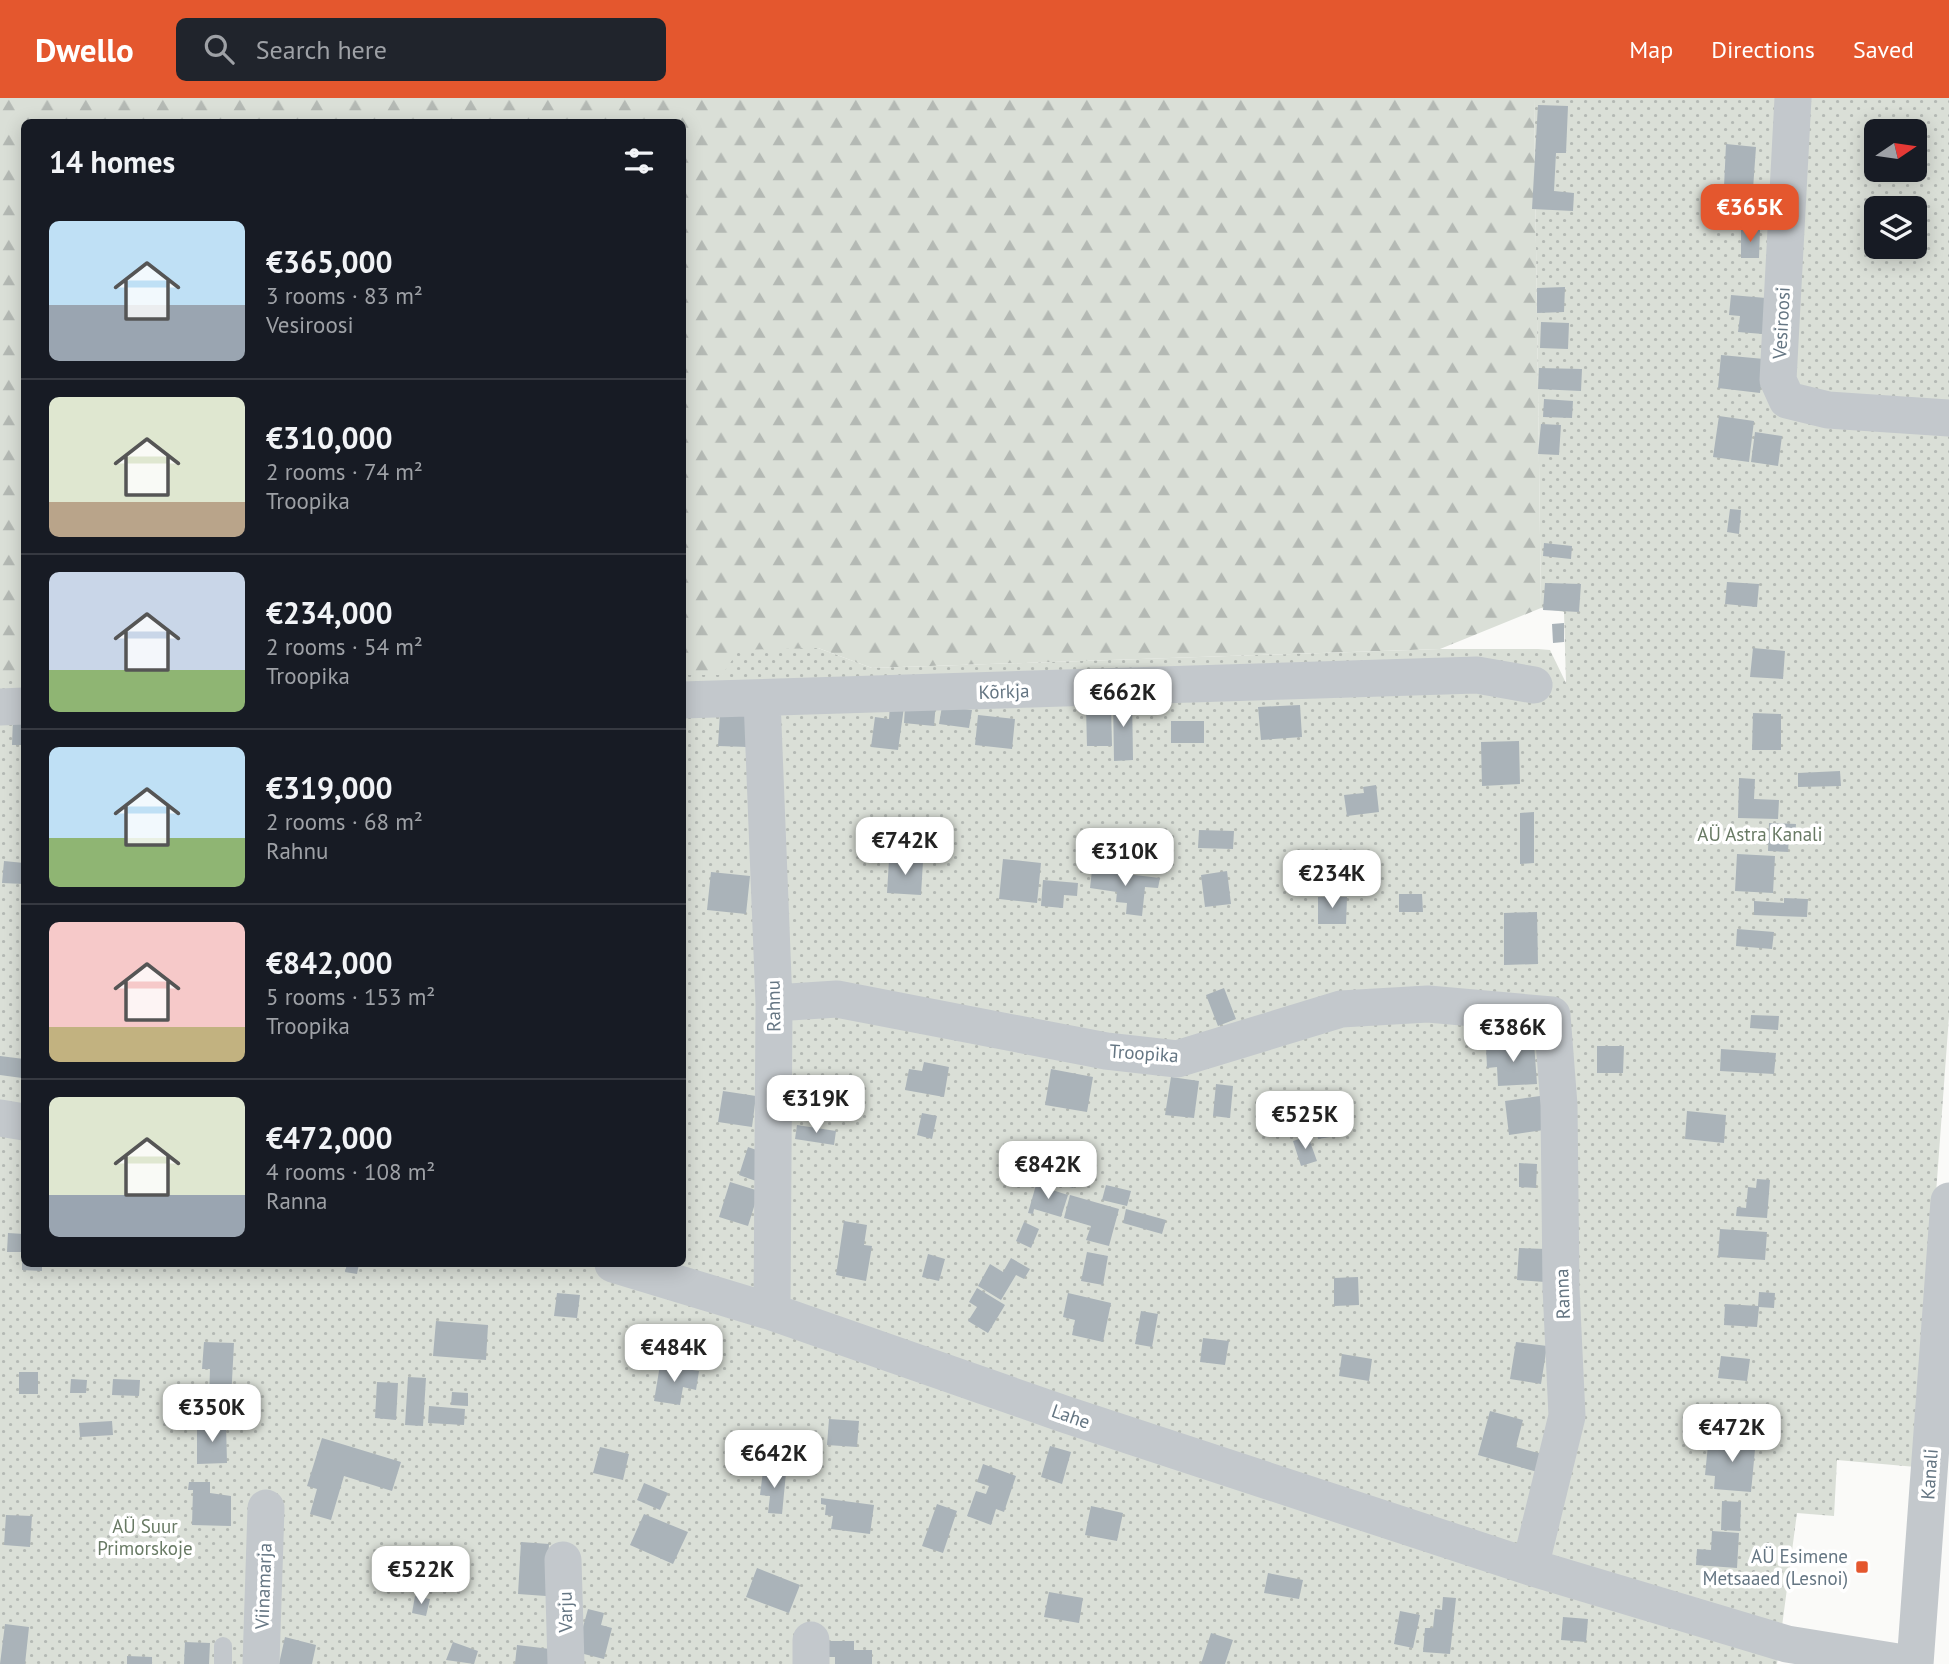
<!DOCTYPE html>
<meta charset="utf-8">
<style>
:root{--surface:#171b24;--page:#20242c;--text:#f1f3f6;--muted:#9ea1a6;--line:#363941;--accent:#e4572e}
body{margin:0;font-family:"PT Sans",sans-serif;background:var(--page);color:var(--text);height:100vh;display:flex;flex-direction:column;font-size:26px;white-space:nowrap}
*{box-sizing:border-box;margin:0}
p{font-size:23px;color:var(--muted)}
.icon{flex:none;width:38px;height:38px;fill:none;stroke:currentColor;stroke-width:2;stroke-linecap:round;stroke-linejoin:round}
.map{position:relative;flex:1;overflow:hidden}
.side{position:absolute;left:21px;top:21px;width:665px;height:1148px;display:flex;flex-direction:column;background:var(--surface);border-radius:10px;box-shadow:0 4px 18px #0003}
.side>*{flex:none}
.needle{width:46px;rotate:77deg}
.buttons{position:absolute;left:1864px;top:21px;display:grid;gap:14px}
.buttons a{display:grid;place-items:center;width:63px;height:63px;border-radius:10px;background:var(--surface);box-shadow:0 4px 18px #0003;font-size:35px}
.price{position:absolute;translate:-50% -60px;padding:0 16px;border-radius:14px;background:#fff;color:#222;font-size:23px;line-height:46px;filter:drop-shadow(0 2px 4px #0008)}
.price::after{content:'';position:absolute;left:50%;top:42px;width:21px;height:16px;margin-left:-10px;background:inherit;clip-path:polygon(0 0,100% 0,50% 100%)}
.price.selected{background:var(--accent);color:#fff}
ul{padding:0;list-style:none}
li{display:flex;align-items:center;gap:21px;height:175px;padding:0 28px}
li+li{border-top:2px solid var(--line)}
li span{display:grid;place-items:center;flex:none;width:196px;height:140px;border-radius:10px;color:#555}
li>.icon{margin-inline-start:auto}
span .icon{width:84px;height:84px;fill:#fffc;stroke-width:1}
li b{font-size:30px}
h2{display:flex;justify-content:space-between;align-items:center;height:84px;padding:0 28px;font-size:30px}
header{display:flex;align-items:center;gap:42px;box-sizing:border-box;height:98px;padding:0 35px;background:var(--accent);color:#fff}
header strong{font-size:33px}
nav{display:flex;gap:38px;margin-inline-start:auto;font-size:24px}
.search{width:490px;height:63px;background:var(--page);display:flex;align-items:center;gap:18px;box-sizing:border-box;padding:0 24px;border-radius:10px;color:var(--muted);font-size:26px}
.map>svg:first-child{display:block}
.forest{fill:url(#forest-firs)}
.garden{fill:url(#garden-dots);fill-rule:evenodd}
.building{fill:#aab3b9}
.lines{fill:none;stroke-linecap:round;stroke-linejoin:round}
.service{stroke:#c3c8cc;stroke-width:18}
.minor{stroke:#c3c8cc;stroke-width:37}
.poi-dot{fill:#e4572e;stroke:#fff;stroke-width:2.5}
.labels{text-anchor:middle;stroke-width:7;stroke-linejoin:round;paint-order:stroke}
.street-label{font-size:19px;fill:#657683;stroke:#fff}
.park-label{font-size:19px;fill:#687a64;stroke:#fff}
.poi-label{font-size:19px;fill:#657683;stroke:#fff;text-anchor:end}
</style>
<header>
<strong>Dwello</strong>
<div class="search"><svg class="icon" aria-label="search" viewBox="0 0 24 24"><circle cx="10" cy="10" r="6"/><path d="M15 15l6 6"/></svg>Search here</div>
<nav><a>Map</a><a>Directions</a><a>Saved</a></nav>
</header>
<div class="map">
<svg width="1949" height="1566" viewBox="0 0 1949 1566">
<defs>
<pattern id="forest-firs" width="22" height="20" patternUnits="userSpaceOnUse" patternTransform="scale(1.75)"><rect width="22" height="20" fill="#dadfd7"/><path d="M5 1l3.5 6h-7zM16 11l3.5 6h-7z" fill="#b4b9b4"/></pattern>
<pattern id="garden-dots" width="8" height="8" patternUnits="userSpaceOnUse" patternTransform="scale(1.75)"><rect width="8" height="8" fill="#dadfd7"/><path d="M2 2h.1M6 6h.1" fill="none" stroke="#b4b9b4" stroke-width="1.8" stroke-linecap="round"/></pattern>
</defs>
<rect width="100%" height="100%" fill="#fafaf8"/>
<path class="forest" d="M 0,0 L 1534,0 L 1541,510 L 1440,551 L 872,570 L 818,550 L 722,577 L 683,577 L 682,24 L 24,24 L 24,583 L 0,583 Z"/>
<path class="garden" d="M 1534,0 L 1949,0 L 1949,918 L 1916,1369 L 1837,1362 L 1834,1418 L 1797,1415 L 1777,1566 L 0,1566 L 0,583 L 24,583 L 24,1166 L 682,1166 L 683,577 L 722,577 L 739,552 L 818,550 L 872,570 L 1440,551 L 1538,551 L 1550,552 L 1566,585 L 1564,514 L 1541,510 ZM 1876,33 L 1914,33 L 1914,72 L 1876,72 ZM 1876,110 L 1914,110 L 1914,149 L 1876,149 Z"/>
<path class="building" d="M 1538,7 L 1568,8 L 1566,55 L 1556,55 L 1554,93 L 1574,95 L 1573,113 L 1532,111 Z
M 1726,46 L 1756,49 L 1753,91 L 1724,89 Z
M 1741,132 L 1760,132 L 1759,160 L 1741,160 Z
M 1565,189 L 1564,214 L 1537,215 L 1537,190 Z
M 1731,197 L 1766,200 L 1763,236 L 1738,234 L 1740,218 L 1729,217 Z
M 1541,224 L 1569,225 L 1568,251 L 1540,250 Z
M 1721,257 L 1764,261 L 1760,295 L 1718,290 Z
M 1539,270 L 1582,271 L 1581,293 L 1538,291 Z
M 1544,301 L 1573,303 L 1572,320 L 1543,319 Z
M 1719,318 L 1754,323 L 1749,364 L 1713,359 Z
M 1541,326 L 1561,327 L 1559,357 L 1538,356 Z
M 1755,334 L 1782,338 L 1778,368 L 1751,364 Z
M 1730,411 L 1741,412 L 1739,436 L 1727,434 Z
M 1544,445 L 1572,448 L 1571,461 L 1543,458 Z
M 1727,484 L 1759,486 L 1757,509 L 1725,506 Z
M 1545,485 L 1581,486 L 1579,514 L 1543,512 Z
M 1564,525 L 1564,544 L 1553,545 L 1552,526 Z
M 1753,550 L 1785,553 L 1783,581 L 1750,579 Z
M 1113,600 L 1132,600 L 1133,662 L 1114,663 Z
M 936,604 L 934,628 L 904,625 L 905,609 Z
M 890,607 L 904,609 L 898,652 L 871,649 L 875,619 L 889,621 Z
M 1300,607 L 1302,639 L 1261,642 L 1258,609 Z
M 942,608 L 972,612 L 969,630 L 939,626 Z
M 1111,608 L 1112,648 L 1087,648 L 1086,609 Z
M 720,615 L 750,617 L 748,649 L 718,648 Z
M 1753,615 L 1781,616 L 1781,652 L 1752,652 Z
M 978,617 L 1015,621 L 1012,651 L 975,647 Z
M 13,621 L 24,621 L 24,647 L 12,647 Z
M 1171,623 L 1204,623 L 1204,645 L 1171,645 Z
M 1519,643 L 1520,686 L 1482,688 L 1481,644 Z
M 1840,673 L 1841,688 L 1798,689 L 1798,675 Z
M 1739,680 L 1755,681 L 1754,701 L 1779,702 L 1778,721 L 1738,720 Z
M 1376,687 L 1379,714 L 1347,718 L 1344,697 L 1364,695 L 1363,689 Z
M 1534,714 L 1534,765 L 1520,766 L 1520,715 Z
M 1769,725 L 1796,726 L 1795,738 L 1789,738 L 1788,754 L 1768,753 Z
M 1199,732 L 1234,733 L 1233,751 L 1198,750 Z
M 1737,756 L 1775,758 L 1773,795 L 1735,793 Z
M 1003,761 L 1041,765 L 1037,805 L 999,801 Z
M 889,762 L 923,763 L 921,797 L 887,795 Z
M 4,763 L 24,765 L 24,786 L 2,785 Z
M 1092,772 L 1160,780 L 1158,790 L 1145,789 L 1142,818 L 1126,816 L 1127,805 L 1116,804 L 1117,794 L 1090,790 Z
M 1227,773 L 1231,806 L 1205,809 L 1201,777 Z
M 711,774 L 750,778 L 746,816 L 707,812 Z
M 1043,782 L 1078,785 L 1077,798 L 1064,797 L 1063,810 L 1041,808 Z
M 1399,796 L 1422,796 L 1423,814 L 1399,814 Z
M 1318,799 L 1347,799 L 1346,826 L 1318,826 Z
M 1784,800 L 1808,801 L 1807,819 L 1754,817 L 1754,803 L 1784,805 Z
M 1537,814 L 1538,866 L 1504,867 L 1504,815 Z
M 1737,831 L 1774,834 L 1772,851 L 1736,848 Z
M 1224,890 L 1236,921 L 1218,928 L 1206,897 Z
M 1751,917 L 1779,918 L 1778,932 L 1750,930 Z
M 1534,945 L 1537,986 L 1498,988 L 1497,969 L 1487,970 L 1486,948 Z
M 1597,948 L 1624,948 L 1623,975 L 1597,975 Z
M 1721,951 L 1776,955 L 1774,976 L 1720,973 Z
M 0,958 L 24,961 L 22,980 L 0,977 Z
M 924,964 L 949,969 L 944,999 L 905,992 L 909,971 L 922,973 Z
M 1051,971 L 1093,979 L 1087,1014 L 1045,1007 Z
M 1171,979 L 1199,983 L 1194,1020 L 1165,1017 Z
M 1216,986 L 1233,988 L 1230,1020 L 1213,1018 Z
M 723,993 L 756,998 L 752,1029 L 718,1024 Z
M 1325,997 L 1331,1023 L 1312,1028 L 1306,1002 Z
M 1547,997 L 1551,1031 L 1509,1037 L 1505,1003 Z
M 1687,1013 L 1726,1017 L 1724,1045 L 1685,1041 Z
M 922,1015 L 937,1018 L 932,1041 L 917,1037 Z
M 797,1027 L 836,1033 L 834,1047 L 795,1041 Z
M 1327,1027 L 1330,1039 L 1318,1041 L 1316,1030 Z
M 1308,1038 L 1317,1063 L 1301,1068 L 1293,1043 Z
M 748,1049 L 765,1055 L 756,1083 L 739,1077 Z
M 1066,1055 L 1082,1060 L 1073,1090 L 1033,1079 L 1037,1064 L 1062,1071 Z
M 1519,1065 L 1537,1066 L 1536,1090 L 1519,1089 Z
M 1757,1081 L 1770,1082 L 1767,1120 L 1736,1118 L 1737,1109 L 1746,1110 L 1748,1089 L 1756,1090 Z
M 730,1084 L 759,1093 L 748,1128 L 719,1119 Z
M 1036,1087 L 1068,1097 L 1061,1119 L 1034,1111 L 1033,1116 L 1028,1115 Z
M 1106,1087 L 1131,1093 L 1127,1108 L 1102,1102 Z
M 1070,1097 L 1119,1111 L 1109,1148 L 1086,1142 L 1091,1128 L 1064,1120 Z
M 1126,1111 L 1166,1122 L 1162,1136 L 1123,1125 Z
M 844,1123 L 867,1127 L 864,1147 L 872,1148 L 866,1183 L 836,1177 Z
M 1024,1124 L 1039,1131 L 1031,1150 L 1016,1143 Z
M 1720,1131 L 1767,1134 L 1765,1162 L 1718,1159 Z
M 8,1135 L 24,1136 L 24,1166 L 42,1166 L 42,1173 L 22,1172 L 22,1154 L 7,1154 Z
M 1519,1150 L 1547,1151 L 1545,1184 L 1517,1182 Z
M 1087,1154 L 1108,1158 L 1103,1187 L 1081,1183 Z
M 928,1156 L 945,1161 L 939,1183 L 922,1179 Z
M 1011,1160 L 1030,1171 L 1024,1181 L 1016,1177 L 1001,1202 L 978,1188 L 990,1166 L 1003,1174 Z
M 347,1166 L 359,1166 L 357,1176 L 345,1174 Z
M 1358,1179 L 1359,1207 L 1334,1208 L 1334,1180 Z
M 977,1190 L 1005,1207 L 988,1235 L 968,1223 L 977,1209 L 969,1204 Z
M 1759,1194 L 1775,1195 L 1774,1210 L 1759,1209 L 1757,1229 L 1724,1227 L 1725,1206 L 1758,1208 Z
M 557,1195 L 580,1197 L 577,1220 L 554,1218 Z
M 1068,1195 L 1111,1205 L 1103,1244 L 1072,1237 L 1075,1222 L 1063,1219 Z
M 1141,1213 L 1158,1216 L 1152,1249 L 1135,1246 Z
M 436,1223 L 488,1227 L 486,1262 L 433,1258 Z
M 1203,1240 L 1229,1243 L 1225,1267 L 1200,1264 Z
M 204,1244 L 234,1245 L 231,1301 L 209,1300 L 210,1271 L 202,1271 Z
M 1516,1244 L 1547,1248 L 1541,1286 L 1510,1281 Z
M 1342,1256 L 1372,1261 L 1369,1283 L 1339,1278 Z
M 1721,1258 L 1750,1261 L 1747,1283 L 1718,1280 Z
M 660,1267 L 699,1273 L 696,1292 L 683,1289 L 680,1307 L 654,1303 Z
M 19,1274 L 38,1274 L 38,1296 L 19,1296 Z
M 408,1279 L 426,1280 L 423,1328 L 405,1327 Z
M 71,1281 L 87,1282 L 86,1295 L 70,1295 Z
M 113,1281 L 140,1282 L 139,1298 L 112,1297 Z
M 377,1284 L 398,1285 L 396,1322 L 375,1320 Z
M 452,1294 L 468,1295 L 468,1308 L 451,1307 Z
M 429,1308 L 465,1311 L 464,1327 L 428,1325 Z
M 1490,1313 L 1523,1322 L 1516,1349 L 1546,1357 L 1541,1375 L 1478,1357 Z
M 1734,1316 L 1750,1317 L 1748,1338 L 1733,1337 Z
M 829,1321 L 859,1323 L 857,1349 L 827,1347 Z
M 112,1323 L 113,1337 L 80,1339 L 79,1325 Z
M 197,1326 L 226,1326 L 227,1365 L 197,1366 Z
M 1722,1338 L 1756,1341 L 1751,1394 L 1714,1391 L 1715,1378 L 1705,1377 L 1708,1347 L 1721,1348 Z
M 322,1340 L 401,1364 L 392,1393 L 344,1378 L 331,1422 L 310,1416 L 317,1391 L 307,1388 Z
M 1050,1348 L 1071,1354 L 1062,1386 L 1041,1379 Z
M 600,1349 L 629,1356 L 623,1382 L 593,1375 Z
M 983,1366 L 1016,1378 L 1004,1414 L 996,1411 L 991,1427 L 967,1418 L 976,1393 L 986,1396 L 989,1388 L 977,1384 Z
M 763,1373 L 786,1375 L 782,1416 L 768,1415 L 770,1398 L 760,1397 Z
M 189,1384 L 210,1384 L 210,1395 L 231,1398 L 231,1428 L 192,1427 L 193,1392 L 188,1392 Z
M 644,1385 L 668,1395 L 660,1412 L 637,1402 Z
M 821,1400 L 874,1407 L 870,1436 L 831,1431 L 833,1418 L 825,1417 L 826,1407 L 821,1406 Z
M 1722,1403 L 1741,1404 L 1740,1433 L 1721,1432 Z
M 937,1406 L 957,1413 L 943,1455 L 922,1448 Z
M 1091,1408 L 1123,1415 L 1117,1443 L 1085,1437 Z
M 644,1416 L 688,1434 L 673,1466 L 630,1447 Z
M 6,1417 L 32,1418 L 30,1449 L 4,1447 Z
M 1712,1433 L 1739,1435 L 1737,1470 L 1696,1467 L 1697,1451 L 1711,1452 Z
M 521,1444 L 549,1446 L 546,1498 L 518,1496 Z
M 757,1470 L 800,1487 L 789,1515 L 746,1499 Z
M 1268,1475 L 1303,1482 L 1299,1501 L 1264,1495 Z
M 1049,1494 L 1083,1500 L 1079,1525 L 1044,1519 Z
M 415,1498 L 430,1501 L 426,1518 L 412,1515 Z
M 1443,1499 L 1456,1500 L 1450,1556 L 1423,1554 L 1425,1530 L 1433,1530 L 1435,1511 L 1442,1512 Z
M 588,1511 L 604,1515 L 601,1527 L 612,1530 L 604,1561 L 576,1554 Z
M 1400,1513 L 1420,1517 L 1413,1550 L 1394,1546 Z
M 1563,1519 L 1588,1521 L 1586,1544 L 1561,1542 Z
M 5,1526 L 29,1529 L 25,1566 L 0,1566 Z
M 1211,1535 L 1233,1542 L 1225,1566 L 1201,1566 Z
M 285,1539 L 316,1547 L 312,1566 L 279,1566 Z
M 827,1543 L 854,1543 L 854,1552 L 872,1552 L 872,1566 L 835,1566 L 835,1559 L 827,1559 Z
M 185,1544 L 210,1545 L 209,1566 L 184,1566 Z
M 453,1544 L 478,1553 L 474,1566 L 446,1562 Z
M 517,1547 L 550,1551 L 548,1566 L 515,1566 Z
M 127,1558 L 152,1559 L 152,1566 L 127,1566 Z"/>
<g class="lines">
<path class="service" d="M 223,1566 L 223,1548"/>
<path class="minor" d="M 1793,0 L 1778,282 L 1787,302 L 1828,312 L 1949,320
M 762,601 L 774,905 L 772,1214
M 682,602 L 1477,577 L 1534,587
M 0,609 L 24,608
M 774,905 L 837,901 L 1106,953 L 1177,961 L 1341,911 L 1428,906 L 1552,917 L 1559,1007 L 1561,1190 L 1567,1318 L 1530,1469
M 0,1020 L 24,1024
M 613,1166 L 772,1214 L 1064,1316 L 1530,1469 L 1787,1546 L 1910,1566
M 563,1462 L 566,1566
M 811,1542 L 811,1566
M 261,1566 L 266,1410
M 1915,1566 L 1949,1103"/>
</g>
<rect class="poi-dot" x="1855" y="1462" width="14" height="14" rx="3.5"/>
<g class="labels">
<g class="street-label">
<text transform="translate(1781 225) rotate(-87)" y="7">Vesiroosi</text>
<text transform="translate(1004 593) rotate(-2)" y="7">Kõrkja</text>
<text transform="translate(773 908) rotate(-91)" y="7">Rahnu</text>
<text transform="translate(1144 955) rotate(4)" y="7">Troopika</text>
<text transform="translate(1562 1196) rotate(-92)" y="7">Ranna</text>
<text transform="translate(1071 1318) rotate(19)" y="7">Lahe</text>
<text transform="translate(1929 1376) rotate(-86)" y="7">Kanali</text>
<text transform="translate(263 1488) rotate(-88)" y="7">Viinamarja</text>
<text transform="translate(565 1514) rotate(-91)" y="7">Varju</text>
</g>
<g class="park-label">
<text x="1760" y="743">AÜ Astra Kanali</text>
<text x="145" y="1435">AÜ Suur<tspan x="145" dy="22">Primorskoje</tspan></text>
</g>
<g class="poi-label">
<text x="1848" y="1465">AÜ Esimene<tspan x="1848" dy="22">Metsaaed (Lesnoi)</tspan></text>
</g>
</g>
</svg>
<div class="buttons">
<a><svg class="needle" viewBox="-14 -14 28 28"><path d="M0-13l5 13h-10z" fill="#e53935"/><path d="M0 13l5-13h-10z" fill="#9ea1a6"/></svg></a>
<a><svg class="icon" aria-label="layers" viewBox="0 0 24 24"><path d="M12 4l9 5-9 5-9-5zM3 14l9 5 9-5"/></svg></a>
</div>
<b class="price selected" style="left:1750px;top:146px">€365K</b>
<b class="price" style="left:1123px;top:631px">€662K</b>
<b class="price" style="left:905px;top:779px">€742K</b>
<b class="price" style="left:1125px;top:790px">€310K</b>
<b class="price" style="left:1332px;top:812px">€234K</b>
<b class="price" style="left:1513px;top:966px">€386K</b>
<b class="price" style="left:816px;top:1037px">€319K</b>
<b class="price" style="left:1305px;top:1053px">€525K</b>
<b class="price" style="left:1048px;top:1103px">€842K</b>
<b class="price" style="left:674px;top:1286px">€484K</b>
<b class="price" style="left:212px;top:1346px">€350K</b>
<b class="price" style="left:1732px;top:1366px">€472K</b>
<b class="price" style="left:774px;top:1392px">€642K</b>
<b class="price" style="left:421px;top:1508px">€522K</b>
<section class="side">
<h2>14 homes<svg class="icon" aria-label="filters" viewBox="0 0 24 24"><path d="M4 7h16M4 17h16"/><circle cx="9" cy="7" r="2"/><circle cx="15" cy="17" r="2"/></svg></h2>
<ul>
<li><span style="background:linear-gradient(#bfe0f5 60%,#9aa5b1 0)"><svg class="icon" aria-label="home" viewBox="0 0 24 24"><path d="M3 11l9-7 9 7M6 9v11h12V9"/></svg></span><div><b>€365,000</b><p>3 rooms · 83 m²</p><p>Vesiroosi</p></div></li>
<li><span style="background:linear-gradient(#dfe7d0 75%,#b9a48a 0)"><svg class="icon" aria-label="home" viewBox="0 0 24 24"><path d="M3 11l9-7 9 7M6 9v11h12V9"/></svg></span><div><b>€310,000</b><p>2 rooms · 74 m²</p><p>Troopika</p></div></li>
<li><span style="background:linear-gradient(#c9d6e8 70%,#8fb573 0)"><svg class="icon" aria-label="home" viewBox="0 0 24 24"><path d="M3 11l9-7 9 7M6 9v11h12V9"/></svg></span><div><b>€234,000</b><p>2 rooms · 54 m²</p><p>Troopika</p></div></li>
<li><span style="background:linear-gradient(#bfe0f5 65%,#8fb573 0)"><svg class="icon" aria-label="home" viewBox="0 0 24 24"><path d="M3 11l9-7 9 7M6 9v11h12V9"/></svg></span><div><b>€319,000</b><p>2 rooms · 68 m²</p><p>Rahnu</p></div></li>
<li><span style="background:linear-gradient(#f6c9c9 75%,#c2b280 0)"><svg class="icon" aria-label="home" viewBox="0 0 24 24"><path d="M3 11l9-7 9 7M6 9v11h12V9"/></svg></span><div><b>€842,000</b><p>5 rooms · 153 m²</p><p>Troopika</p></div></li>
<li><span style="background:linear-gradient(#dfe7d0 70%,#9aa5b1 0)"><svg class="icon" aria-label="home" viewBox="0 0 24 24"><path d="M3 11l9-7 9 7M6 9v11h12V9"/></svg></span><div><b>€472,000</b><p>4 rooms · 108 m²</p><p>Ranna</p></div></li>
</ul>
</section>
</div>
